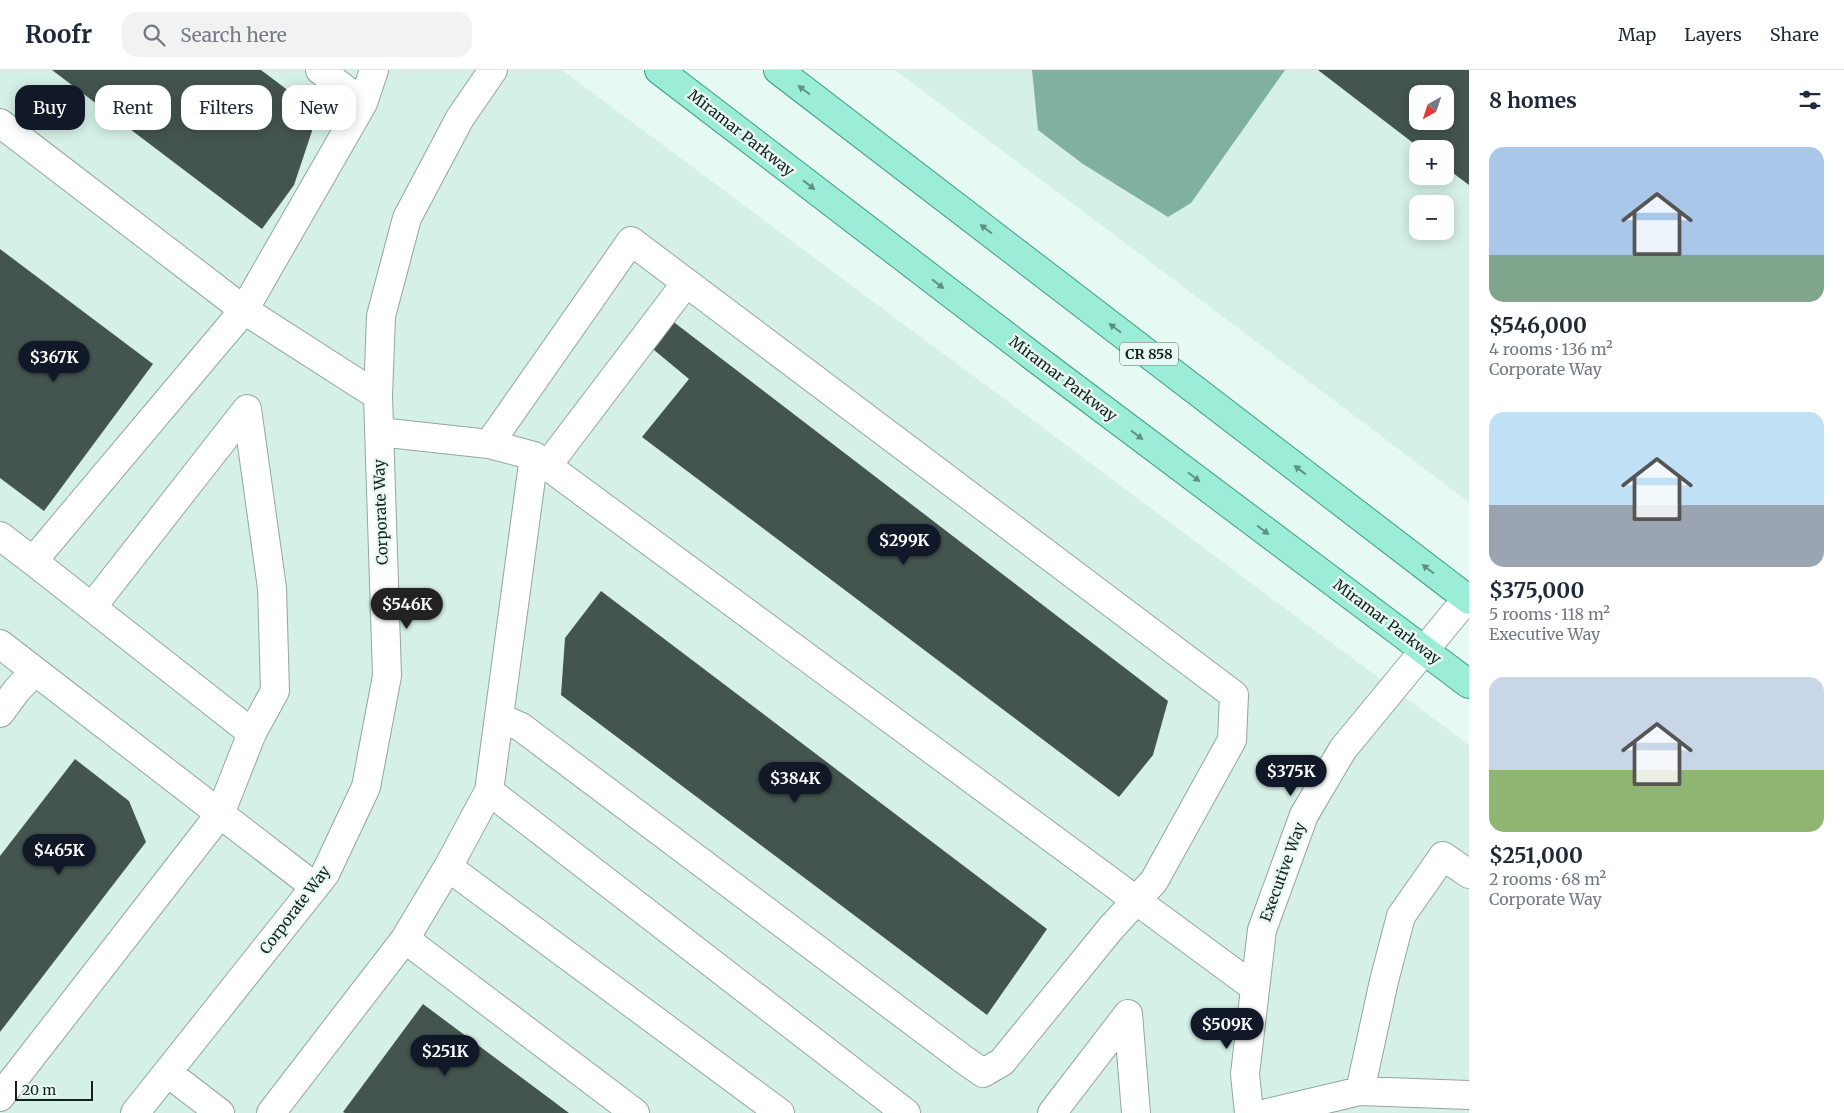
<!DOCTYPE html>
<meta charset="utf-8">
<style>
:root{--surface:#fff;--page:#f2f2f3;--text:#1f2937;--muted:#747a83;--line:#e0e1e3;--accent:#111827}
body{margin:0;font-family:Merriweather,serif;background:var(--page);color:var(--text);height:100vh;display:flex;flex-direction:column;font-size:19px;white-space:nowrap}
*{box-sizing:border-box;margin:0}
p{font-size:16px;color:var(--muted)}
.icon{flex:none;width:28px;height:28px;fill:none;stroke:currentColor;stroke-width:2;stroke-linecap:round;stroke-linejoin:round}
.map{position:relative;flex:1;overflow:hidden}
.side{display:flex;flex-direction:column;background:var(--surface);width:375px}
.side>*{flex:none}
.banner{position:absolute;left:15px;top:15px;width:475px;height:45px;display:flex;gap:10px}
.needle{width:32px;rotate:219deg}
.tools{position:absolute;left:1409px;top:15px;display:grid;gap:10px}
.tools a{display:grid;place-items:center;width:45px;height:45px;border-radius:10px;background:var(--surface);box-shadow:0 2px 12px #0003;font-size:25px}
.scale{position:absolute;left:15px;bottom:12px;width:78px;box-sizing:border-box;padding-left:5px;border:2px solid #171e1c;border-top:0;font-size:14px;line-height:18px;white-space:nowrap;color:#171e1c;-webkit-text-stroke:4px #e7f9f3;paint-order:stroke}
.price{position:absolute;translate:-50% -42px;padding:0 11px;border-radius:18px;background:var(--accent);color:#fff;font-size:16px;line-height:32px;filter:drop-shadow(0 1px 2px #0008)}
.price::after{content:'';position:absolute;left:50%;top:30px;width:15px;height:11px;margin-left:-8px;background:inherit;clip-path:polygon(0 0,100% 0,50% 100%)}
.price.active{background:#222;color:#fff}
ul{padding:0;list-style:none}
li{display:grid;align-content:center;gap:10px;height:265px;padding:0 20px}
li span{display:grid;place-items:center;height:155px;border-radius:15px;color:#555}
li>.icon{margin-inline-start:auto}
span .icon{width:90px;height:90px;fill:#fffc;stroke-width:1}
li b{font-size:21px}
h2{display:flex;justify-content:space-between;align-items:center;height:60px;padding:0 20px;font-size:21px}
.tag{padding:0 18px;border-radius:15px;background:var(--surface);box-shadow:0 2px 12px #0003;font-size:18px;line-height:45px}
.tag.active{background:var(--accent);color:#fff}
header{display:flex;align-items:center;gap:30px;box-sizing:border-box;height:70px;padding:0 25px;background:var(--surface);border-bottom:1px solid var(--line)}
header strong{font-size:24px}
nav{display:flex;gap:28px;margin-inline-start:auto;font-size:18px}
.search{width:350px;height:45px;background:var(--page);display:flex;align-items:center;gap:12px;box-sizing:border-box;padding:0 18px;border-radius:15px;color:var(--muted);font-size:19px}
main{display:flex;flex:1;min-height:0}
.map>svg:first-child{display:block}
.built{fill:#d5f0e6;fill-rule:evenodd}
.water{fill:#7fb0a0}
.building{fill:#44544f;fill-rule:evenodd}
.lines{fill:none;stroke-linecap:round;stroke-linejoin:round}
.minor-casing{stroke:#94a69f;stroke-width:30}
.major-casing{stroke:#419d84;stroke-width:30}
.minor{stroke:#fff;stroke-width:28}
.major{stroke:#9bedd7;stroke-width:28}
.oneway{fill:#609083}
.labels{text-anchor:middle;stroke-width:5;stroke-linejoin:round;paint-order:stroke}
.shield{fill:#e7f9f3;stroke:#55605c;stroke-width:1}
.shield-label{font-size:14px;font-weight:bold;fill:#171e1c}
.street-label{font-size:15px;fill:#171e1c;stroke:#e7f9f3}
</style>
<header>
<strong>Roofr</strong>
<div class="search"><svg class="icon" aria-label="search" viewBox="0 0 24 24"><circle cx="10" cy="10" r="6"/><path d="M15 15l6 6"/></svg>Search here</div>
<nav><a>Map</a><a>Layers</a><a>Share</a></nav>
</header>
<main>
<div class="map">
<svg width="1469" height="1043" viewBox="0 0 1469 1043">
<rect width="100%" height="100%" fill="#e7f9f3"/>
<path class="built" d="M 0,0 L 562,0 L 1469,675 L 1469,1043 L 0,1043 Z
M 895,0 L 1469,0 L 1469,432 ZM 1418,24 L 1445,24 L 1445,51 L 1418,51 ZM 1418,79 L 1445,79 L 1445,106 L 1418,106 ZM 1418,134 L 1445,134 L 1445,161 L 1418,161 Z"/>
<path class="water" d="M 1032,0 L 1285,0 L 1191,133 L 1168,147 L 1083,94 L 1038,60 Z"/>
<path class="building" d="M 52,0 L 261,0 L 318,43 L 294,115 L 262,159 Z
M 1318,0 L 1469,0 L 1469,115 L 1445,97 L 1445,79 L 1421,79 ZM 1418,24 L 1445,24 L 1445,51 L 1418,51 Z
M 0,179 L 153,294 L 44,441 L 0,408 Z
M 671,250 L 1168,631 L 1153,685 L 1119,727 L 642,367 L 689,309 L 648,275 Z
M 601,521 L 1047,859 L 987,945 L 561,625 L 565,568 Z
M 75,689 L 129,731 L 146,772 L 0,962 L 0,786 Z
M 423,934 L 569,1043 L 345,1043 L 343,1042 Z"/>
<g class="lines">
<defs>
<path id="minor" d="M 320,0 L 363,33 L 374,0
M 363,33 L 244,240 L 378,326
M 0,53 L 244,240 L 33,491 L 0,466
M 379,362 L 489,374 L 534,386 L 489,721
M 489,374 L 631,171 L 1234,625 L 1232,670 L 1154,811 L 1111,858 L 1002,992 L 983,1003 L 963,989 L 521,657 L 499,647
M 534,386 L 1255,918
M 547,396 L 686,213
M 33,491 L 252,663
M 0,574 L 315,817
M 0,643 L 17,620 L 35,601
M 448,797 L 780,1043
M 405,869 L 635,1043
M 168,1003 L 220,1043
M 1360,1021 L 1384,911 L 1401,846 L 1443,786 L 1469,804
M 0,1027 L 220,744 L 252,663 L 275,621 L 272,518 L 247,339 L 92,537
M 135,1043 L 325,804 L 366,717 L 387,606 L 378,326 L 381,246 L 407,148 L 460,48 L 493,0
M 271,1043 L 405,869 L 448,797 L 489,721 L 906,1043
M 1052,1043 L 1128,944 L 1136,1043
M 1249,1043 L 1245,1004 L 1262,860 L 1304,745 L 1343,679 L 1469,526
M 1267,1043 L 1360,1021 L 1469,1025"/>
<path id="major" d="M 659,0 L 1035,288 L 1469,614
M 778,0 L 1469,530"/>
</defs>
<use href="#minor" class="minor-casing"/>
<use href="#major" class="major-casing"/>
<use href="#minor" class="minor"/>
<use href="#major" class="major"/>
</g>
<defs><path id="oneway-solid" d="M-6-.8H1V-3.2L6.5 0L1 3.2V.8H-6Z" transform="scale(1.25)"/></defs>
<g class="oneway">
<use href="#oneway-solid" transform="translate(804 20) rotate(-143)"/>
<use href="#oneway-solid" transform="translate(809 115) rotate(38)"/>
<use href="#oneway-solid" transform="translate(986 159) rotate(-143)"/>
<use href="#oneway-solid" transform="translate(938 214) rotate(38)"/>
<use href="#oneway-solid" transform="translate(1115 258) rotate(-143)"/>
<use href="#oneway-solid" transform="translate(1137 365) rotate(37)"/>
<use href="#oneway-solid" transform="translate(1300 400) rotate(-143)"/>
<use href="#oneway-solid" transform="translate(1194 407) rotate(37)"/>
<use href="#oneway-solid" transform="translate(1263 460) rotate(37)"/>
<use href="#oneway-solid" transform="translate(1428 499) rotate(-143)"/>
</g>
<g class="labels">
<rect class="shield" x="1120" y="272.5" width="58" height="23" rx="4"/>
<g class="shield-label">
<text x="1149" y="289">CR 858</text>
</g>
<g class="street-label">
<text transform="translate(741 63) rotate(38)" y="5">Miramar Parkway</text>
<text transform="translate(1063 309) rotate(37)" y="5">Miramar Parkway</text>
<text transform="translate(381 442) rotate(-92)" y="5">Corporate Way</text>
<text transform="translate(1387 552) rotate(37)" y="5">Miramar Parkway</text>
<text transform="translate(1283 802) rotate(-70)" y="5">Executive Way</text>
<text transform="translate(295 840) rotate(-53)" y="5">Corporate Way</text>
</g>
</g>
</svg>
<div class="tools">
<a><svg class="needle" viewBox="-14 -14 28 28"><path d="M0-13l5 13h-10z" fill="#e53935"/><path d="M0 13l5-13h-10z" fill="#747a83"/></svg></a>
<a>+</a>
<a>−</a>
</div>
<div class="scale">20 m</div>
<b class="price" style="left:54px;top:313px">$367K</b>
<b class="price" style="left:904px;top:496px">$299K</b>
<b class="price active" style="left:407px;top:560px">$546K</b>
<b class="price" style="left:1291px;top:727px">$375K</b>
<b class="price" style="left:795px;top:734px">$384K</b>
<b class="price" style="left:59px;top:806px">$465K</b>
<b class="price" style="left:1227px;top:980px">$509K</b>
<b class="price" style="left:445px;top:1007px">$251K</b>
<div class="banner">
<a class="tag active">Buy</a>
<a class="tag">Rent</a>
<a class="tag">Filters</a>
<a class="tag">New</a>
</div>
</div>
<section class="side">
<h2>8 homes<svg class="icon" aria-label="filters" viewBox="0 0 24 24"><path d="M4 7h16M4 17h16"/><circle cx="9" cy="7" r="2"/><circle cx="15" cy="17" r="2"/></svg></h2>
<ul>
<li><span style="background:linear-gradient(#a9c7e8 70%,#7fa58c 0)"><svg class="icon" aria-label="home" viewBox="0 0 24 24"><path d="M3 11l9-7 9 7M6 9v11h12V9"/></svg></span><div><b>$546,000</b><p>4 rooms · 136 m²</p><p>Corporate Way</p></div></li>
<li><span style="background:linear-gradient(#bfe0f5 60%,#9aa5b1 0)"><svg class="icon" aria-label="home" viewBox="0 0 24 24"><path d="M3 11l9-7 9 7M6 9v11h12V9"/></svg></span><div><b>$375,000</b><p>5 rooms · 118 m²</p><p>Executive Way</p></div></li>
<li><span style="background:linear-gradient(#c9d6e8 60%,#8fb573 0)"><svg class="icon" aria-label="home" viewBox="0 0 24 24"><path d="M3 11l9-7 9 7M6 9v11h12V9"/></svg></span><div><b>$251,000</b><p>2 rooms · 68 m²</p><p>Corporate Way</p></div></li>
</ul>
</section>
</main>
